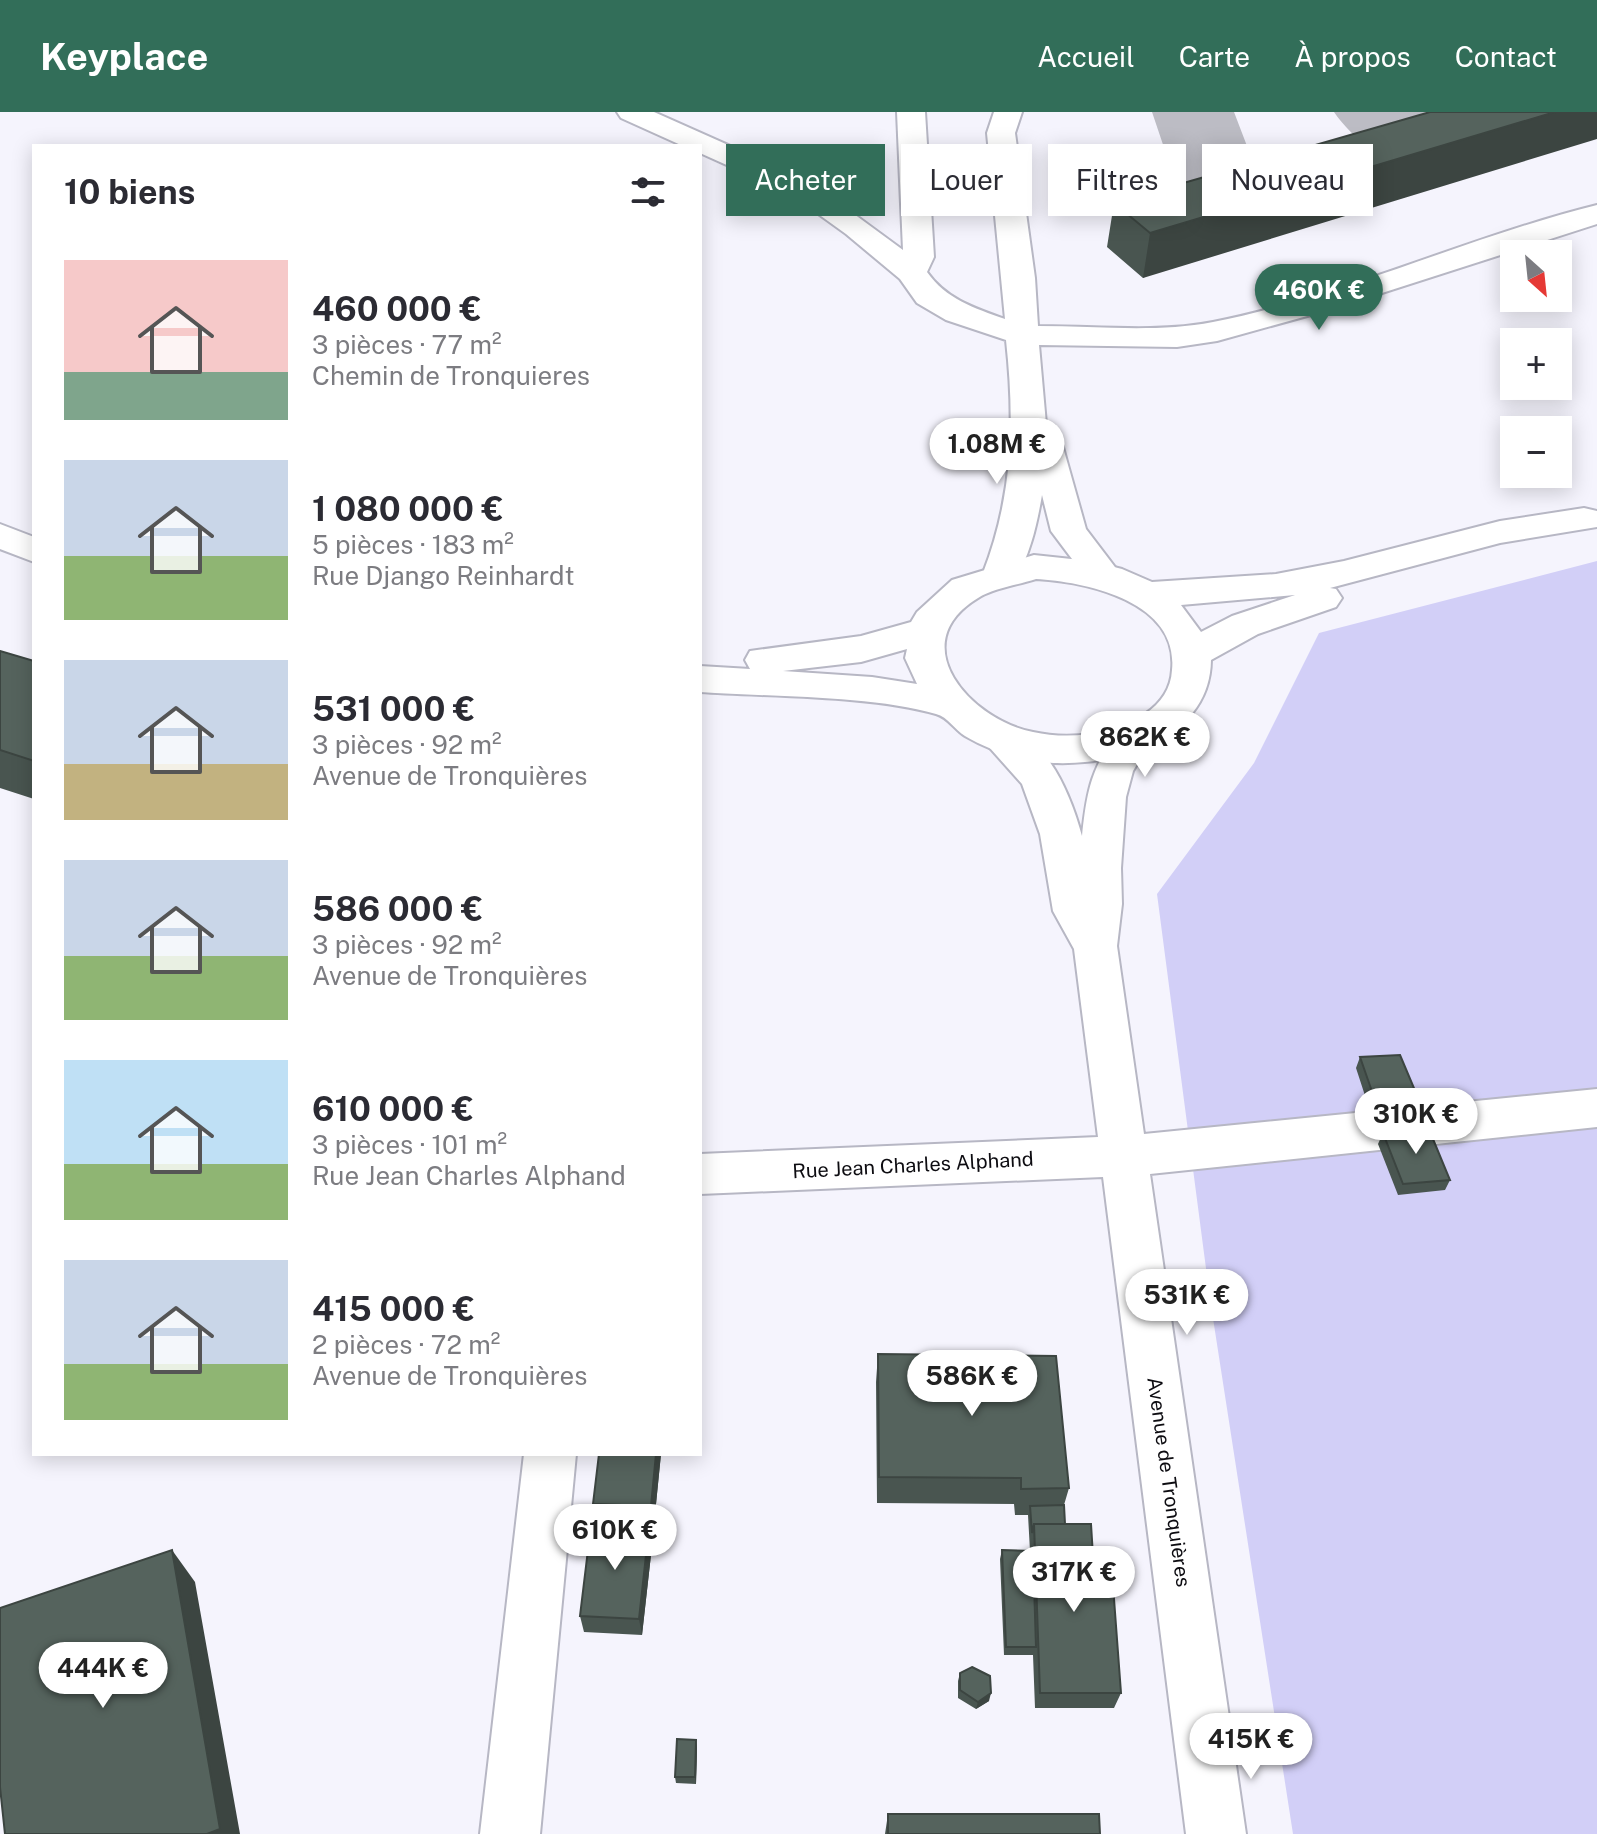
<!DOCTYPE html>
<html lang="fr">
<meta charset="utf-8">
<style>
:root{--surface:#fff;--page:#f7f7f7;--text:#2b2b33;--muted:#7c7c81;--accent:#326e59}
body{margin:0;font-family:"Public Sans",sans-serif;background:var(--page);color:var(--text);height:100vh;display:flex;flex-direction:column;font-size:30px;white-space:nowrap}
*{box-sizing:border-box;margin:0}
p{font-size:26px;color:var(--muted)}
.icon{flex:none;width:44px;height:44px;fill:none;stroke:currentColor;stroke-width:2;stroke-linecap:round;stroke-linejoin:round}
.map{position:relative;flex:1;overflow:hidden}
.sheet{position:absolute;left:32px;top:32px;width:670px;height:1312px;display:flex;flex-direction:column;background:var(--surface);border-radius:0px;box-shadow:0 4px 20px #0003}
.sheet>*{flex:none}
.banner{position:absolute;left:726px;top:32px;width:750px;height:72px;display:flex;gap:16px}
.needle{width:52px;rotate:153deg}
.fabs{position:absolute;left:1500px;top:128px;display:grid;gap:16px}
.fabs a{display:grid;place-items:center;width:72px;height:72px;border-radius:0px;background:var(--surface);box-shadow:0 4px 20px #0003;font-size:40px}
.price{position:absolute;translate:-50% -68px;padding:0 18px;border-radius:28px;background:#fff;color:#222;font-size:26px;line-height:52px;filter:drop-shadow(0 2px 4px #0008)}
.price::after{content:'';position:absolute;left:50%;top:48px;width:24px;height:18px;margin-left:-12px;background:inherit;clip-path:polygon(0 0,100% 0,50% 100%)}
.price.current{background:var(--accent);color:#fff}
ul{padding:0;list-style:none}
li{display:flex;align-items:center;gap:24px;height:200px;padding:0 32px}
li span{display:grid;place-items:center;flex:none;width:224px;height:160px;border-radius:0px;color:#555}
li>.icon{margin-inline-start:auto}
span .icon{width:96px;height:96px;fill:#fffc;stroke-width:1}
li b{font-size:34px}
h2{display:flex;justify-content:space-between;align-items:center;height:96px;padding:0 32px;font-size:34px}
.chip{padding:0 28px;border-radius:0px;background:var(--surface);box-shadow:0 4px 20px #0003;font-size:28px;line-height:72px}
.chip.current{background:var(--accent);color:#fff}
header{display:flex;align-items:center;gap:48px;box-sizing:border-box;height:112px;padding:0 40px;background:var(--accent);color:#fff}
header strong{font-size:38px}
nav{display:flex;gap:44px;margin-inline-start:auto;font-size:28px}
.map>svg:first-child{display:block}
.green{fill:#d2cff7}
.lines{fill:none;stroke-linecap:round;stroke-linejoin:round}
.taxiway{fill:#bcbcc4;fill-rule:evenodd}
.minor-casing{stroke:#b7b7c4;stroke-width:4}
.major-casing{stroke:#b7b7c4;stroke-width:4}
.minor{fill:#fff;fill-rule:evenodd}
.major{fill:#fff;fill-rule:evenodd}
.wall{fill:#495550}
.shaded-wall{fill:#3c4541}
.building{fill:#55635d;stroke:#3c4541;stroke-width:2}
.labels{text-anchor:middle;stroke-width:6;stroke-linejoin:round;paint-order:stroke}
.street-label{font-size:20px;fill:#0d0c11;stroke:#fff}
</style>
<header>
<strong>Keyplace</strong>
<nav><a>Accueil</a><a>Carte</a><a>À propos</a><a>Contact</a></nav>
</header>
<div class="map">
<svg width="1597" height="1722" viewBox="0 0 1597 1722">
<rect width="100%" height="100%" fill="#f5f4fd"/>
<path class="green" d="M 1597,449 L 1597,1722 L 1293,1722 L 1210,1187 L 1157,782 L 1254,651 L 1319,521 Z"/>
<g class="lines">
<path class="taxiway" d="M 1152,0 L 1234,0 L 1268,89 L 1256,107 L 1225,115 L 1194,107 L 1182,89 Z
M 1334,0 L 1429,0 L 1448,13 L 1461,31 L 1448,49 C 1439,51 1427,56 1417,56 C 1385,53 1352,26 1334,0 Z"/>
<defs>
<path id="minor" d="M 617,0 L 654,0 L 809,69 L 903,138 L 897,0 L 925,0 L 934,145 L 927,160 C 946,187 974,196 1005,207 L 987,21 L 994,0 L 1022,0 L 1015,21 L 1035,166 L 1038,214 C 1095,214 1157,221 1213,210 C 1344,184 1468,125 1597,93 L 1597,112 L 1329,198 L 1217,229 L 1177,235 L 1039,233 L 1046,312 L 1054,314 L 1059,321 L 1086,417 L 1121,463 L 1116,471 L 1103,475 L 1090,471 L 1051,419 L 1042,383 C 1037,412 1030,444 1014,469 L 1001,473 L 988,469 L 983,461 C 1013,384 1015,310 1006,228 L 946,208 L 917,191 L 900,167 L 846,122 L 789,81 L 700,41 L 700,34 L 683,34 L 621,6 Z
M 1001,612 C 1047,625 1070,681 1082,724 C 1087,675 1092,658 1118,617 L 1132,613 L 1146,617 L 1152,627 L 1133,659 L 1126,685 L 1121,756 L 1122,792 L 1117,834 L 1144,1022 L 1597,977 L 1597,1015 L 1150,1062 L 1246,1722 L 1186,1722 L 1103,1065 L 700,1082 L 700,1042 L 1098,1025 L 1074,837 L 1053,799 L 1040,722 L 1022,672 L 981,626 L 987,616 Z
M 524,1342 L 576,1342 L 540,1722 L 480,1722 Z"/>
<path id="major" d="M 1584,396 L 1597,399 L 1597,415 L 1500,431 L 1330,476 L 1336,477 L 1342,486 L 1336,495 L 1258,522 L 1211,548 C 1210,635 1096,661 1027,648 C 1008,645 982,634 965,624 C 955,618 948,605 936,602 C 869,583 771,585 700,580 L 700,554 L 750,557 L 745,548 L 750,539 L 861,524 L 911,510 L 917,500 L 952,468 L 1034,443 L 1090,449 L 1122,457 L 1152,470 L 1276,462 L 1344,449 L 1500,409 ZM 1036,467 C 1086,470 1179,489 1172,558 C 1171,577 1161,591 1145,602 C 1114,623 1069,628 1033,620 C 971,608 902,532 978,486 C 993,476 1018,473 1036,467 ZM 1295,483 L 1232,504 L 1201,520 L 1181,493 ZM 907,537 L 905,546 L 917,572 L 872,565 L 783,559 L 861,550 Z
M 0,412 L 34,425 L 34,450 L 0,437 Z"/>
</defs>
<use href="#minor" class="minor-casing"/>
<use href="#major" class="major-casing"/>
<use href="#minor" class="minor"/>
<use href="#major" class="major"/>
</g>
<path class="wall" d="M 1430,0 L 1143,166 L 1107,135 L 1114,91 Z
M 0,539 L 34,549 L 34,687 L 0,676 Z
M 1360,945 L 1419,988 L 1414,999 L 1371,1002 L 1356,956 Z
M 1383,1021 L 1450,1068 L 1445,1078 L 1398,1083 L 1378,1032 Z
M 878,1242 L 1069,1376 L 1064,1393 L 1065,1412 L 1094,1460 L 1121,1581 L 1114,1596 L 1035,1596 L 1033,1543 L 1004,1543 L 1000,1447 L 1002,1438 L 1030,1439 L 1028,1403 L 1015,1403 L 1014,1392 L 877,1391 L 876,1270 Z
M 661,1342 L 654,1412 L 597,1409 L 593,1392 Z
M 649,1416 L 652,1434 L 642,1523 L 584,1520 L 580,1504 Z
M 960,1561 L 989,1589 L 976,1597 L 958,1586 L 958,1569 Z
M 696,1628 L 697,1635 L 696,1672 L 676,1671 L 675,1665 Z
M 888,1702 L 1100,1722 L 885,1722 Z"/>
<path class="shaded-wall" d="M 1555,0 L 1597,0 L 1597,27 L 1143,166 L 1150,121 Z
M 656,1342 L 661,1342 L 654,1412 L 651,1394 Z
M 649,1416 L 652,1434 L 642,1523 L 639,1507 Z
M 172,1438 L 195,1470 L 240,1722 L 207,1722 Z
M 991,1581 L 989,1589 L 976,1597 L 978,1590 Z
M 696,1628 L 697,1635 L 696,1672 L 695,1665 Z"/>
<path class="building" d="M 1430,0 L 1555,0 L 1150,121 L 1114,91 Z
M 0,539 L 34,549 L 34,649 L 0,638 Z
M 1400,943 L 1419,988 L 1376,991 L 1360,945 Z
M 1428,1015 L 1450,1068 L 1403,1072 L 1383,1021 Z
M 878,1242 L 1056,1244 L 1069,1376 L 1021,1377 L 1021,1366 L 879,1365 Z
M 599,1342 L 656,1342 L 651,1394 L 593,1392 Z
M 1064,1393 L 1065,1412 L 1034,1412 L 1032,1421 L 1030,1394 Z
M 1034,1412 L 1091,1412 L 1094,1460 L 1112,1460 L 1121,1581 L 1040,1581 Z
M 591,1413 L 649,1416 L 639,1507 L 580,1504 Z
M 172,1438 L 220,1717 L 207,1722 L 5,1722 L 0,1675 L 0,1496 Z
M 1002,1438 L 1033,1439 L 1036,1535 L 1006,1535 Z
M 972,1555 L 990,1564 L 991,1581 L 978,1590 L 960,1578 L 960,1561 Z
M 677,1627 L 696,1628 L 695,1665 L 675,1665 Z
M 888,1702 L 1099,1702 L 1100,1722 L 888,1722 Z"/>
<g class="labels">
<g class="street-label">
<text transform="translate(913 1053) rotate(-3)" y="7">Rue Jean Charles Alphand</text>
<text transform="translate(1169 1370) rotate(82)" y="7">Avenue de Tronquières</text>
</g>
</g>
</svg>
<div class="fabs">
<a><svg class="needle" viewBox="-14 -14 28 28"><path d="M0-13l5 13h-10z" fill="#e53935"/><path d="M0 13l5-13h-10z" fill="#7c7c81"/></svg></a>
<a>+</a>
<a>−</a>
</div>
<b class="price current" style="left:1319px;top:220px">460K €</b>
<b class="price" style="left:997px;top:374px">1.08M €</b>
<b class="price" style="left:1145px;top:667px">862K €</b>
<b class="price" style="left:1416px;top:1044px">310K €</b>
<b class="price" style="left:1187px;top:1225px">531K €</b>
<b class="price" style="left:972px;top:1306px">586K €</b>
<b class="price" style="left:615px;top:1460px">610K €</b>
<b class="price" style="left:1074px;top:1502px">317K €</b>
<b class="price" style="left:103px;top:1598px">444K €</b>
<b class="price" style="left:1251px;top:1669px">415K €</b>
<div class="banner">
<a class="chip current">Acheter</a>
<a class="chip">Louer</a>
<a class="chip">Filtres</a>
<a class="chip">Nouveau</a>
</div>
<section class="sheet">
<h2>10 biens<svg class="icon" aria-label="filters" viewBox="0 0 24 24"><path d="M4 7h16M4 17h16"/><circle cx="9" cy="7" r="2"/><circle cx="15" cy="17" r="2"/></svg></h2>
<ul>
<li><span style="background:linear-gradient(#f6c9c9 70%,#7fa58c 0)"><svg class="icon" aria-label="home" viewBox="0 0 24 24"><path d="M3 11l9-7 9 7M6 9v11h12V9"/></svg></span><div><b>460 000 €</b><p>3 pièces · 77 m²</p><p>Chemin de Tronquieres</p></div></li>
<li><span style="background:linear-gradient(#c9d6e8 60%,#8fb573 0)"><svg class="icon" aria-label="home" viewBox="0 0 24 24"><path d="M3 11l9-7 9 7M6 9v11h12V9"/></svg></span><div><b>1 080 000 €</b><p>5 pièces · 183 m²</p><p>Rue Django Reinhardt</p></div></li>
<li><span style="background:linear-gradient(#c9d6e8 65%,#c2b280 0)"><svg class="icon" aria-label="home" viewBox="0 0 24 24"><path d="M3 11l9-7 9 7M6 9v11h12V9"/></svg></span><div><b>531 000 €</b><p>3 pièces · 92 m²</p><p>Avenue de Tronquières</p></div></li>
<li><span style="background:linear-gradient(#c9d6e8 60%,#8fb573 0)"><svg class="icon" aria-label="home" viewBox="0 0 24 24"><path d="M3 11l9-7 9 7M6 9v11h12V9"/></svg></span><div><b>586 000 €</b><p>3 pièces · 92 m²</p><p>Avenue de Tronquières</p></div></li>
<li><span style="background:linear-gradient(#bfe0f5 65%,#8fb573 0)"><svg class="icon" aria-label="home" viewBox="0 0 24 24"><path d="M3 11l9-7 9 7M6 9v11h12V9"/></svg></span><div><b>610 000 €</b><p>3 pièces · 101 m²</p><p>Rue Jean Charles Alphand</p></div></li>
<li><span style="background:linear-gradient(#c9d6e8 65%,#8fb573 0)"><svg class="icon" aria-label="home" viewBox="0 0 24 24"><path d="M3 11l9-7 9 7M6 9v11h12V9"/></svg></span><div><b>415 000 €</b><p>2 pièces · 72 m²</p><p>Avenue de Tronquières</p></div></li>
</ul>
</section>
</div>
